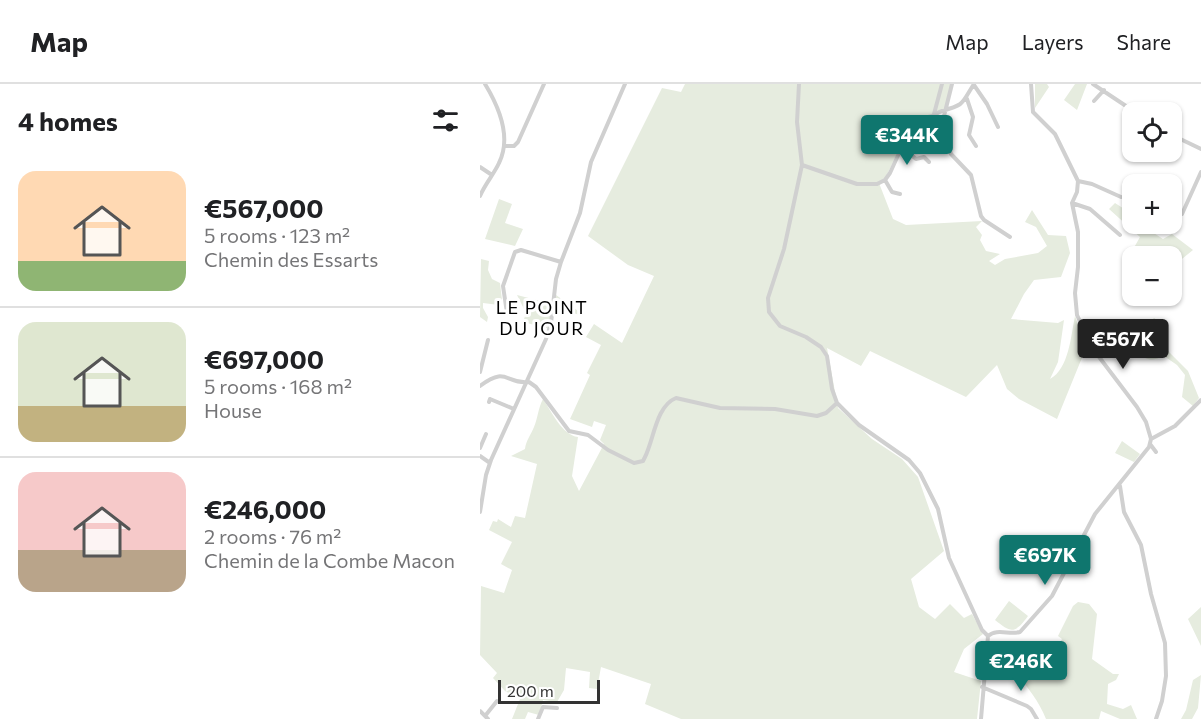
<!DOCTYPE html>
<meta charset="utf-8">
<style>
:root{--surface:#fff;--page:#f2f2f2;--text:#202124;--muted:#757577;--line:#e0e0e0;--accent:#0f766e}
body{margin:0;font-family:Commissioner,sans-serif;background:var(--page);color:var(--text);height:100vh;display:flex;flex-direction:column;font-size:22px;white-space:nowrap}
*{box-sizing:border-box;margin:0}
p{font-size:20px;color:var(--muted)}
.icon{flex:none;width:33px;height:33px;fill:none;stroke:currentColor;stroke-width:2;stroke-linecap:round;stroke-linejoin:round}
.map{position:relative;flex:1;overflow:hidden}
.details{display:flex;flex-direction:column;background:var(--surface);width:480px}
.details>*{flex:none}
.controls{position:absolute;left:642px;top:18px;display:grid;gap:12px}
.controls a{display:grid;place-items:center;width:60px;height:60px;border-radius:12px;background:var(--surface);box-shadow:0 2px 4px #0004;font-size:30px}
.scale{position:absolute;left:18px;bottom:15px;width:102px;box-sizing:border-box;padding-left:6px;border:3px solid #333;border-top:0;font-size:16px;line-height:21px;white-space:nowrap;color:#333;-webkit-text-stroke:4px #fff;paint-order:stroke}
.price{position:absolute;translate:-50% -51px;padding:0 14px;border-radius:6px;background:var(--accent);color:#fff;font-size:20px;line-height:39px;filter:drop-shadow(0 2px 3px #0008)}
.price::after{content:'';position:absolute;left:50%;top:36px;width:18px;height:14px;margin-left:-9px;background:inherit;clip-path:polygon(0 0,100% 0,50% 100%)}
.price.active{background:#222;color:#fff}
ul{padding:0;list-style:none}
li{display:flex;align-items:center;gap:18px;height:150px;padding:0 18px}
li+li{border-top:2px solid var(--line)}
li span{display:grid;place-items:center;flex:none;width:168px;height:120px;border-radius:18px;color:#555}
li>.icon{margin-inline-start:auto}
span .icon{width:72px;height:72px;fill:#fffc;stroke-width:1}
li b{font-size:26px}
h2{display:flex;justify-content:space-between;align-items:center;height:72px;padding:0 18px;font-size:26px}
header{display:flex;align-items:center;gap:36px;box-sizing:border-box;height:84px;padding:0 30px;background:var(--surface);border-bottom:2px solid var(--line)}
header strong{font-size:28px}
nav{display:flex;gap:33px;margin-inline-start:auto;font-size:21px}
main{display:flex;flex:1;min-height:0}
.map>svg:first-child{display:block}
.green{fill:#e6ecdf}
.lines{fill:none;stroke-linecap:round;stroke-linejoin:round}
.minor{stroke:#d0d0d0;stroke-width:4}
.labels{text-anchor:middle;stroke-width:6;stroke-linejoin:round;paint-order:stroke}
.neighbourhood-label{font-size:18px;letter-spacing:1.5px;fill:#000;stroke:#fff}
</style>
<header>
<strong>Map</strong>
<nav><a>Map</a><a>Layers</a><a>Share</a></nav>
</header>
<main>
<section class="details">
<h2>4 homes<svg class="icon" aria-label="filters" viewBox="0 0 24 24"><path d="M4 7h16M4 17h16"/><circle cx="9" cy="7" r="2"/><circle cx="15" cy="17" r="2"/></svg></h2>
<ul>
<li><span style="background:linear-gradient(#ffd9b3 75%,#8fb573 0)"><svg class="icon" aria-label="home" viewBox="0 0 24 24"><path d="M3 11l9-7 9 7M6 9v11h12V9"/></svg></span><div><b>€567,000</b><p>5 rooms · 123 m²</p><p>Chemin des Essarts</p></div></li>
<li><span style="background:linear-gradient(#dfe7d0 70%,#c2b280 0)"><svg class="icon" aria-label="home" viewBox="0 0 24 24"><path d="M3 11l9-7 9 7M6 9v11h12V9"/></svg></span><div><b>€697,000</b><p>5 rooms · 168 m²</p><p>House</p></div></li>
<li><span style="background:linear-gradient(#f6c9c9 65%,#b9a48a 0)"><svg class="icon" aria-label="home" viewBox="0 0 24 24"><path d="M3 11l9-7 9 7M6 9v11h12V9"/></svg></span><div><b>€246,000</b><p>2 rooms · 76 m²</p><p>Chemin de la Combe Macon</p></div></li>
</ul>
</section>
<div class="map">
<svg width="721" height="635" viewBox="0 0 721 635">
<rect width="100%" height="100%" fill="#fff"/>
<path class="green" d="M 205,0 L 472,0 L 467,26 L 452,31 L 434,33 L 405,95 L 399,99 L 413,135 L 426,141 L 502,137 L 496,143 L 502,151 L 500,156 L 506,167 L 520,170 L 509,177 L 515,181 L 525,175 L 558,169 L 567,162 L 556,143 L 545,138 L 552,126 L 568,151 L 586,152 L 590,169 L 581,193 L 554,196 L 544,210 L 531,235 L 578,239 L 584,236 L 578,278 L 570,295 C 589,285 591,251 595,232 L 602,252 L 608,259 L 577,335 L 539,315 L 527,305 L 517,281 L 486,313 L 390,267 L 381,282 L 347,264 L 358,324 L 392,355 L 422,375 L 438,393 L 464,467 L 431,495 L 439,523 L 455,535 L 470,520 L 484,534 L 492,530 L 503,550 L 484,565 L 474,588 L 501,597 L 497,635 L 201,635 L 165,620 L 171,600 L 121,583 L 117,605 L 109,604 L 110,588 L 86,584 L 84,606 L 77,618 L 63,616 L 59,631 L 48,628 L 45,635 L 32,635 L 40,615 L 25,607 L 13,594 L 17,589 L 0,571 L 1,502 L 24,509 L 32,486 L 21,480 L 32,458 L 9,446 L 13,437 L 17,438 L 18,435 L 31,443 L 35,432 L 45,434 L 57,380 L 31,372 L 45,365 C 46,356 51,351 54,343 C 58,334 58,324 63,315 C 72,328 82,351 98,353 L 92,392 L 99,407 L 124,360 L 120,356 L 126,341 L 114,337 L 112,343 L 90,335 L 110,291 L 107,289 L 121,261 L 106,253 L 114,240 L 142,259 L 174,192 L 148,181 L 108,152 L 182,4 L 201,8 Z
M 555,0 L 567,0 L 569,3 L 555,24 Z
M 595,0 L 607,0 L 597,26 L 584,16 Z
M 19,115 L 32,120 L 25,139 L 43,145 L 35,162 L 5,155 Z
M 635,119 L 652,130 L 652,140 L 666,140 L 666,144 L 683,155 L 692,150 L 713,166 L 692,183 L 692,172 L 652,172 L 652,187 L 647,176 L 660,153 L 629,125 Z
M 1,175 L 9,177 L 8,186 L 12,195 L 20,199 L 22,216 L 19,221 L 3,219 L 3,224 L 8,233 L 7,238 L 0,233 Z
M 37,211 L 72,220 L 70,245 L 43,238 L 46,229 Z
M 76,211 L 101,229 L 99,231 L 75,222 Z
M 674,234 L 677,236 L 685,264 L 708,287 L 719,314 L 713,322 L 702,313 L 705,291 L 697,281 L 684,272 C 673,277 669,277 658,270 L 651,273 L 643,267 Z
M 642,357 L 660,370 L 654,378 L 635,369 Z
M 529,517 L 548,532 C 535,550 531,549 515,536 Z
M 598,518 L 609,520 L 617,530 L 612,575 L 633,590 L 639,590 L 636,596 L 628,600 L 627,620 L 643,625 L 651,621 L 657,635 L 640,635 L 621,627 L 619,635 L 566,635 C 557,613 542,596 526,579 L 560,561 L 575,568 L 582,555 L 578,552 L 593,522 Z
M 721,523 L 721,562 L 708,535 Z
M 721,591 L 718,624 L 712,635 L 701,635 L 706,626 L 713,596 Z"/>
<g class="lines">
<path class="minor" d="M 319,0 L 317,38 L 322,81 L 304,165 L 288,214 L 289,228 L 300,242 L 326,253 L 341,263 L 347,272 L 352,305 L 357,319 L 379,341 L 429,376 L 440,389 L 458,425 L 469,474 L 502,546 L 508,552
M 472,0 L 464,32 L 467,58 L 471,70 L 491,91 L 501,132 L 504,136 L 530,153
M 551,0 L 553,28 L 575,50 L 598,97 L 597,108 L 592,119 L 598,148 L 598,183 L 595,209 L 597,231 L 613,265 L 657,323 L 666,338 L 671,355
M 613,0 L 655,28
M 494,1 L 507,20 L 518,43
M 487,15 L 493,33 L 489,51 L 496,62
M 614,17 L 624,6
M 454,30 L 462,0
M 692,51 L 721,65
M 25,62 L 34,62 L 38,58 L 64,0
M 422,63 L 436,75 L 444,73 L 449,78
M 322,81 L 377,100 L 397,100 L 405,96 L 410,89 L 434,36 C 439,33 442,34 448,33 C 454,32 456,29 462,27 C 486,20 481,20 494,0
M 0,83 L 12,91
M 405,96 L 412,108 L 420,110
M 598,97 L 612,100 L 641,113
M 0,112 C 5,100 14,90 19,79 C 32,53 19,23 5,0
M 592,119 L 610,125 L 640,151
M 702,130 L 721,88
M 27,229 L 23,202 L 35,168 L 41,166 L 81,178
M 0,288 L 8,256
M 0,302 C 27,281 26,301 49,298 L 56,303 L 89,347 L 108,351 L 128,366 L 154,379 L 163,377 L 165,373 C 174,355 176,322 196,314 L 240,324 L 295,325 L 337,332 L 346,329 L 357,319
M 9,318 L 10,315 L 34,325
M 671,355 L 695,342 L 721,316
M 670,360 L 676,368
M 0,364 L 6,350
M 0,372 L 10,379
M 640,402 L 644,428 L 661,461 L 671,510 L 685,559 L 686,592 L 682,617 L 676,635
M 0,428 L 6,391 L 11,376 L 66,255 L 71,239 L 76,195 L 81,178 L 100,129 L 111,78 L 145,0
M 502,603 L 547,622 L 551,625 L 557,635
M 0,627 L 8,635
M 5,632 L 17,617
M 58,635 L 63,623 L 77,624
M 501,635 L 508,552 C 517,544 529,551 540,548 L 572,512 L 615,430 L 669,363 L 671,355"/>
</g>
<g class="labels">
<g class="neighbourhood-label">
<text x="62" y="230">LE POINT<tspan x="62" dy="21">DU JOUR</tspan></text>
</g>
</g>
</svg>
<div class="controls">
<a><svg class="icon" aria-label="locate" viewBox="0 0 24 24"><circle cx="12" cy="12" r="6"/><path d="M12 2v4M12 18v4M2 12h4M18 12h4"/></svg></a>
<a>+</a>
<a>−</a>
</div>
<div class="scale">200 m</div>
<b class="price" style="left:427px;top:82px">€344K</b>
<b class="price active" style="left:643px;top:286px">€567K</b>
<b class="price" style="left:565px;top:502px">€697K</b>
<b class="price" style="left:541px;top:608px">€246K</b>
</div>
</main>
